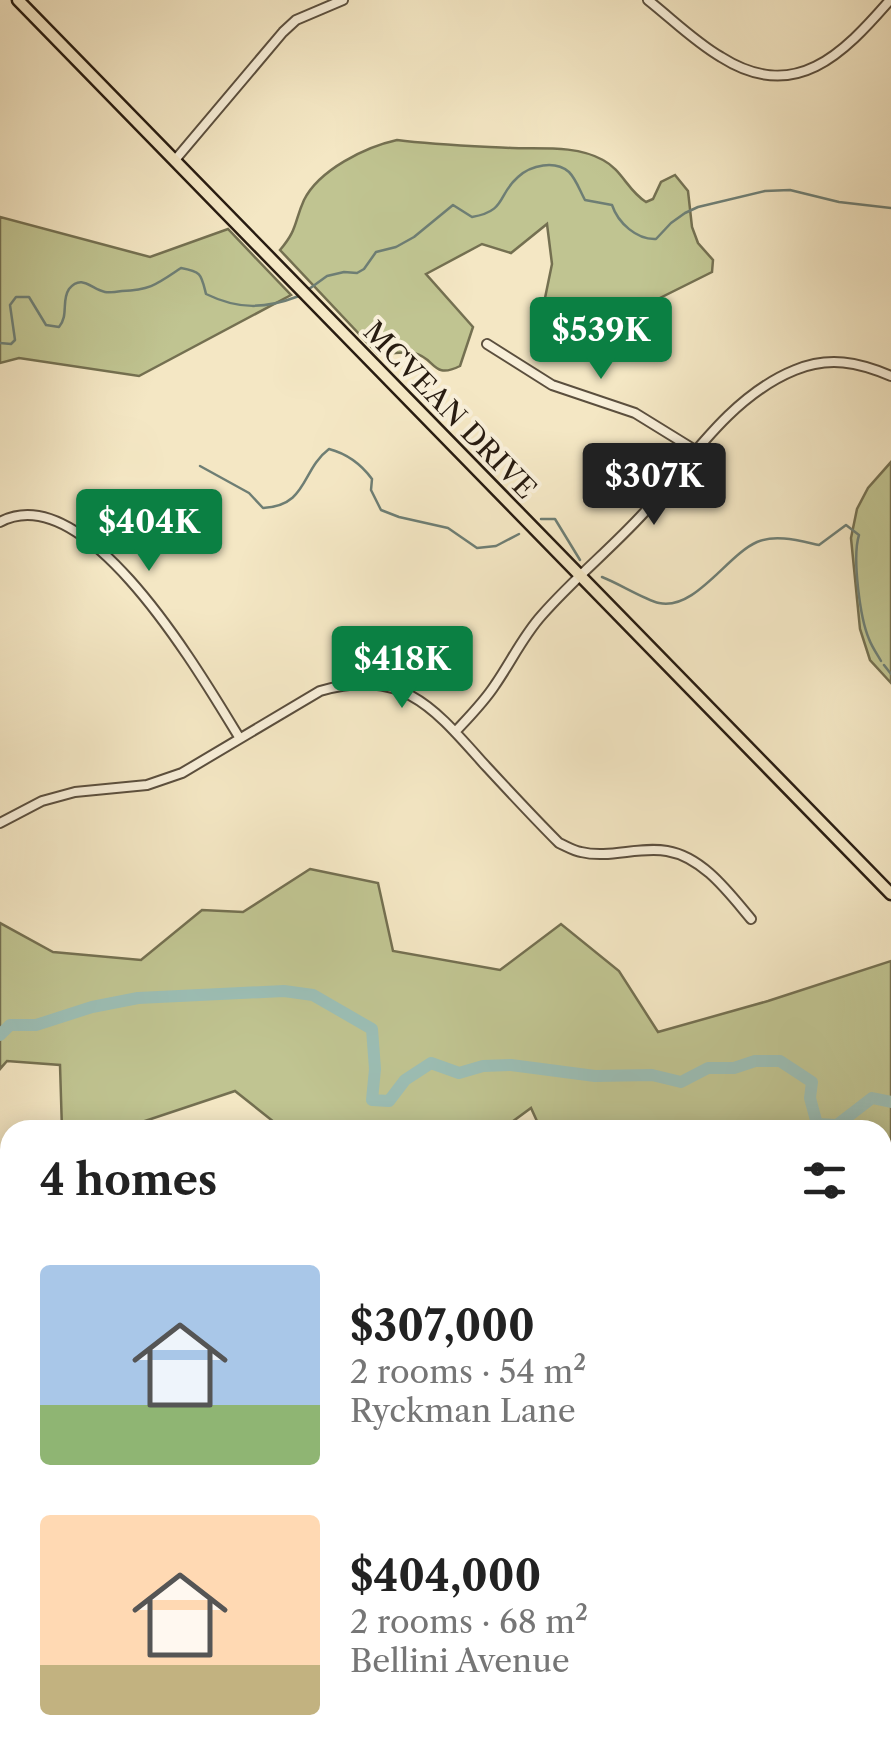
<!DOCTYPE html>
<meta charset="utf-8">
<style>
:root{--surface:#fff;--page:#f6f6f6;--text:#222;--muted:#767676;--accent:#0b8043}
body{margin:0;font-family:"Libre Caslon Text",serif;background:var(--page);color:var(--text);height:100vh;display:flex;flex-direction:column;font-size:38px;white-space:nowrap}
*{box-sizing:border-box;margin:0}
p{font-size:32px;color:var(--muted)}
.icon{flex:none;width:55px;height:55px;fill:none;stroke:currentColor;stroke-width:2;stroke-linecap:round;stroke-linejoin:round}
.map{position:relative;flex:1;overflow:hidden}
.panel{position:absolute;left:0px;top:1120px;width:892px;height:642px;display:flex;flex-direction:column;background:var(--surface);border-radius:30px 30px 0 0;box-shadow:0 5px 25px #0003}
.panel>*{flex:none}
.price{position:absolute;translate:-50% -85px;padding:0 22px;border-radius:10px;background:var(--accent);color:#fff;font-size:32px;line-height:65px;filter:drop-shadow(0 2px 5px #0008)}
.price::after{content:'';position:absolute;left:50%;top:60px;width:30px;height:22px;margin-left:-15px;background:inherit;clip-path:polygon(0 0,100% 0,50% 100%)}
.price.selected{background:#222;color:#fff}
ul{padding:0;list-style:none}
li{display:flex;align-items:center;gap:30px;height:250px;padding:0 40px}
li span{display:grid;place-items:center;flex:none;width:280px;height:200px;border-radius:10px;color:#555}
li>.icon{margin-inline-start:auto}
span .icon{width:120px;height:120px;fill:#fffc;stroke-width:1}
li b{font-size:42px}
h2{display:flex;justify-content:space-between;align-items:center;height:120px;padding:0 40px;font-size:42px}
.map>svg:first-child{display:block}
.green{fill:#c0c491;stroke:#747051;stroke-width:2.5}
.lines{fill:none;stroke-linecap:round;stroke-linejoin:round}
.stream{stroke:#6e7e74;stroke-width:2.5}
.river{stroke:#9cbfb6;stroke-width:12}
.minor-casing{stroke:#5b4f3e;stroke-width:12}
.major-casing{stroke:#281c11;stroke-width:15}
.minor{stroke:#f8efd9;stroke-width:8}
.major{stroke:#f4e7c4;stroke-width:10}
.labels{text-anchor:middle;stroke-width:8;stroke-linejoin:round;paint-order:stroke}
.street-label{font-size:28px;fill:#281c11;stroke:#f8efd9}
</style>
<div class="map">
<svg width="891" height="1761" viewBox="0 0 891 1761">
<rect width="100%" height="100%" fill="#f4e7c4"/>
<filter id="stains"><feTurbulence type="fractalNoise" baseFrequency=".002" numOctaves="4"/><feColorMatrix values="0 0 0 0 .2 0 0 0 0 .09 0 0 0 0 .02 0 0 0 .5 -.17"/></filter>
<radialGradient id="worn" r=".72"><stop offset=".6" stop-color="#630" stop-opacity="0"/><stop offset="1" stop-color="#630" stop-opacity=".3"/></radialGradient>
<path class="green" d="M 397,140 C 435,145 473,146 512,148 C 541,149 576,145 603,160 C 622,170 628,191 646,202 L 653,199 L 661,182 L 675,175 L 688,191 L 692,227 L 698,243 L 713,260 L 712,272 L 660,298 L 648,311 L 633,321 L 588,308 L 538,332 L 552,264 L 547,224 L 511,253 L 482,244 L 426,274 L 473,327 L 460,366 C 432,380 436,358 414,353 C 404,351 389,354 378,354 L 280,250 C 298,229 294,222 304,200 C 319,170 365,147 397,140 Z
M 0,217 L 150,257 L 228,229 L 291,295 L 139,376 L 19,358 L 0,363 Z
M 891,462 L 891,683 L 870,660 L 860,629 L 851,538 L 857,509 L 868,488 Z
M 310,869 L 378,883 L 393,951 L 500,970 L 561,924 L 619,971 L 658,1032 L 768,1001 L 891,961 L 891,1157 L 883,1156 L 882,1130 L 541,1130 L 531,1108 L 501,1130 L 284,1130 L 235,1091 L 118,1130 L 62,1130 L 60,1065 L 7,1061 L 0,1069 L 0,923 L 53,952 L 141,960 L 202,910 L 243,912 Z"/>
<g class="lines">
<path class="stream" d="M 309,289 L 327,276 L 344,272 L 357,273 L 364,269 L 376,252 L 396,247 L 414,237 L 453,205 L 472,217 C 507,211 497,195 518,177 C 531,165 555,160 569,172 C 576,179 580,191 585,200 L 612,205 C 618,223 637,240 656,239 L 671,223 L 685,213 L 698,207 L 765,191 L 790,190 L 839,202 L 891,208
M 0,343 L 11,344 L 15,340 L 10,305 L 16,297 L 29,297 L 46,325 L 59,327 C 69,315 61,301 69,289 C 82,273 92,290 105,292 C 110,293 116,292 122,291 C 151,290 157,284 181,268 C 202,272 201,274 206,294 C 239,310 265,309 299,296
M 200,466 L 249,493 L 263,508 C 308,506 301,470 329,449 C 348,454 361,464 372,479 L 371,490 L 381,510 L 399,517 L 448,528 L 477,548 L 496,546 L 519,534
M 541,519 L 555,519 L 580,560
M 602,577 C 618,583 645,600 659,603 C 695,611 727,555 757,542 C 776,534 800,541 819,545 L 846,525 L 859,535 C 852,557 860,618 869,639 C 872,647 877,654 881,661
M 884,665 L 891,674
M 0,1742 L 10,1749
M 14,1752 L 25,1761"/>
<path class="river" d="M 0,1035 L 10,1025 L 36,1025 L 92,1007 L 138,998 L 284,991 L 313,995 L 372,1029 L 375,1069 L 372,1100 L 389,1101 L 405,1080 L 431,1063 L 459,1073 L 483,1066 L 511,1065 L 595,1076 L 652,1075 L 681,1082 L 708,1068 L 734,1068 L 755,1061 L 780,1061 L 812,1082 L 810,1098 L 817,1124 L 837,1125 L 872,1098 L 891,1102"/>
<defs>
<path id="minor" d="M 648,0 C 672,19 695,42 721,57 C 795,104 843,54 890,0
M 175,160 L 283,32 L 296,20 L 343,0
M 487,344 L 552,385 L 635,413 L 695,450
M 0,522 C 87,475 203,679 239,737
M 455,732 C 469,717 484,702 495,685 C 511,662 523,636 542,615 C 576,576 617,544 650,506 C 692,457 733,395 795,370 C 829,356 858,362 891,376
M 0,823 L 42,801 L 75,792 L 147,785 L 182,773 L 320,691 C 402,667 434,708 484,764 C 509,791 533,817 559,843 C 566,846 574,851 581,852 C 609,859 639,846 667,851 C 703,857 729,893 751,919
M 0,1312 L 10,1309
M 0,1582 L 10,1582
M 882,1677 L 891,1670
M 273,1752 L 281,1761
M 629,1752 L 638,1761
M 401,1761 L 408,1752
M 782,1761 L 789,1752"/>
<path id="major" d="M 18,0 L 891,894"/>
</defs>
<use href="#minor" class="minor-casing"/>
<use href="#major" class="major-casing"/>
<use href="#minor" class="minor"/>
<use href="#major" class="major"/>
</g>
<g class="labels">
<g class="street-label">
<text transform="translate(450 410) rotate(46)" y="10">MCVEAN DRIVE</text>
</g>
</g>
<rect width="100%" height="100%" filter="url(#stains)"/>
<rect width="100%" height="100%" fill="url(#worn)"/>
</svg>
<b class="price" style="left:601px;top:382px">$539K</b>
<b class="price selected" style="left:654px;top:528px">$307K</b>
<b class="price" style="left:149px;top:574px">$404K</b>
<b class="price" style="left:402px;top:711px">$418K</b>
<section class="panel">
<h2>4 homes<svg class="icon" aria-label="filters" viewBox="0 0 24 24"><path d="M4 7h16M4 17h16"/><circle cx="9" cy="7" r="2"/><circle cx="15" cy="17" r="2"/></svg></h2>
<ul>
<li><span style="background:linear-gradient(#a9c7e8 70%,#8fb573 0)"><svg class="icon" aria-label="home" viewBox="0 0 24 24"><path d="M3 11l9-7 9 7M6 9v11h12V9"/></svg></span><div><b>$307,000</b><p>2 rooms · 54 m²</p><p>Ryckman Lane</p></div></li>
<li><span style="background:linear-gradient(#ffd9b3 75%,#c2b280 0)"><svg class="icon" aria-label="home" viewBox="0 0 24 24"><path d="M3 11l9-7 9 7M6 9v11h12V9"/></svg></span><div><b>$404,000</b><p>2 rooms · 68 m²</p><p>Bellini Avenue</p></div></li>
</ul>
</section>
</div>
